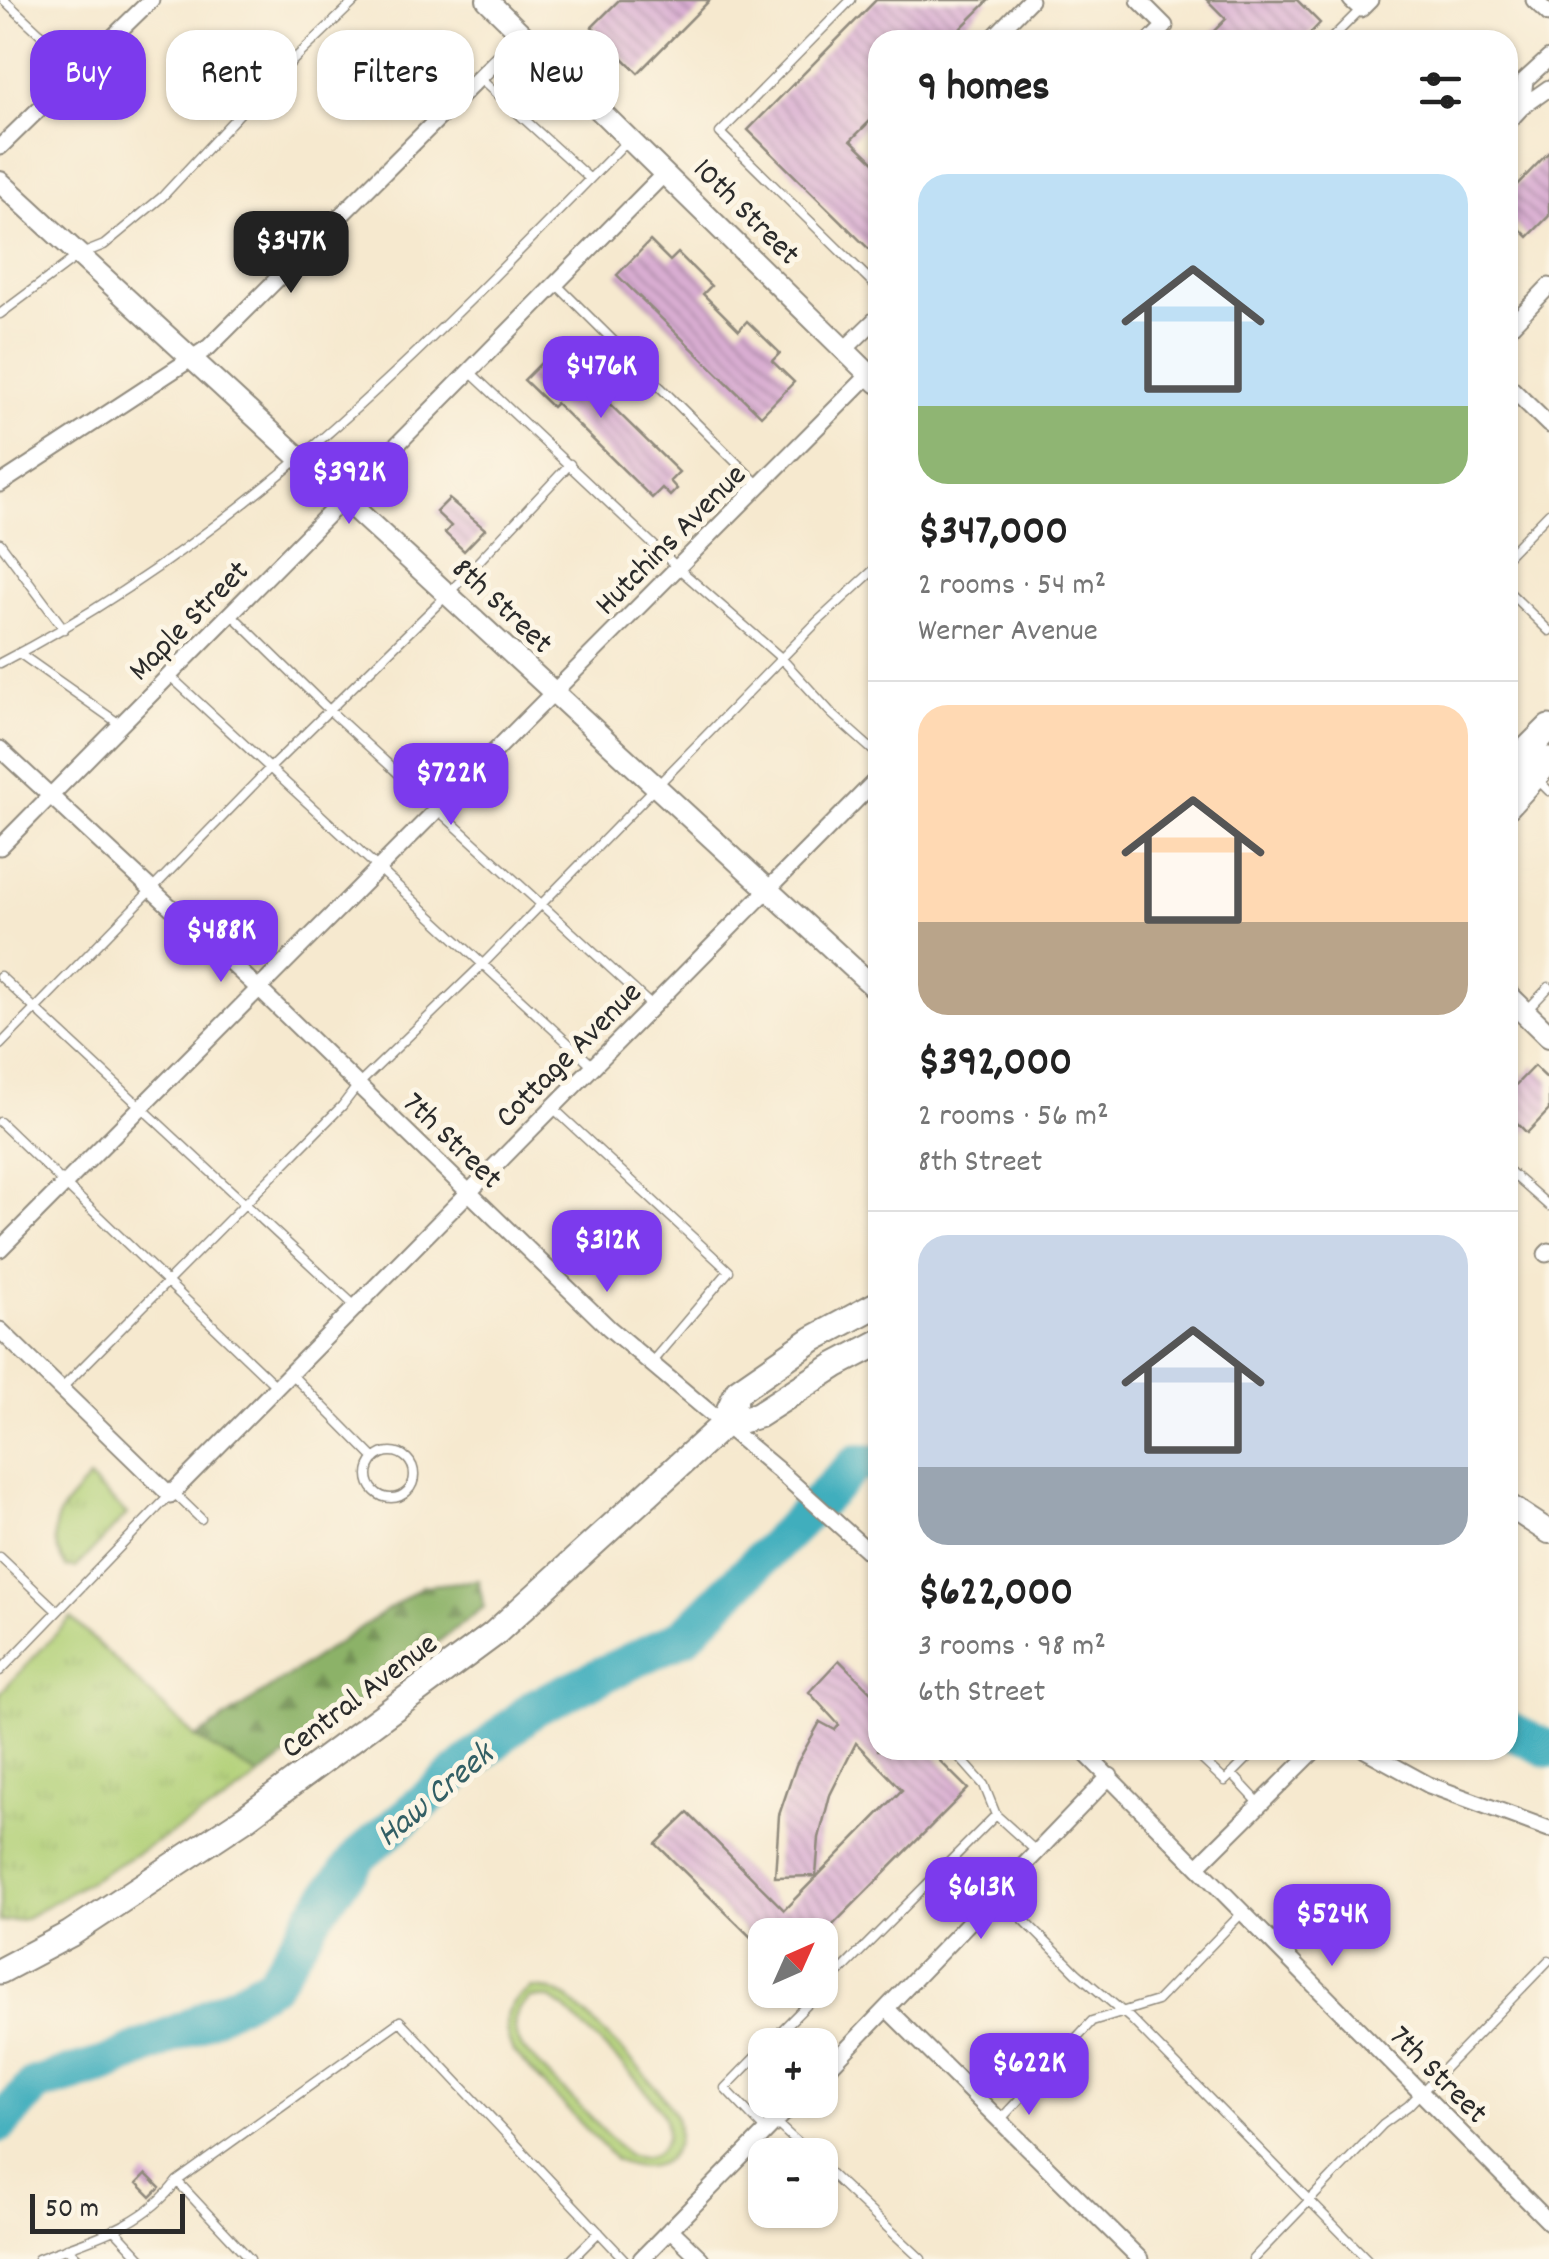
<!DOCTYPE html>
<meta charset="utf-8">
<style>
:root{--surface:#fff;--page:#f2f2f2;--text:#222;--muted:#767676;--line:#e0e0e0;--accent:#7c3aed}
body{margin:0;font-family:Dekko,sans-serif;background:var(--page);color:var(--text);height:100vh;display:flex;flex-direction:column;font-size:38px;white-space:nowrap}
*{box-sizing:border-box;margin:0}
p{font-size:32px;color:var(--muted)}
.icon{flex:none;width:55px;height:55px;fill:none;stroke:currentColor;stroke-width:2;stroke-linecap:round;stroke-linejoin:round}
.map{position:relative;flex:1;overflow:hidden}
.details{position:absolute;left:868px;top:30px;width:650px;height:1730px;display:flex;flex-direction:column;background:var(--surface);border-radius:30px;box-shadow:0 2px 8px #0004}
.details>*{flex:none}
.hud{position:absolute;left:30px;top:30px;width:688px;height:90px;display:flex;gap:20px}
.needle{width:65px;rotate:45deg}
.controls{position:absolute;left:748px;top:1918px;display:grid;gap:20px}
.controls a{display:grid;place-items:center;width:90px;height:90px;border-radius:20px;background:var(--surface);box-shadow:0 2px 8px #0004;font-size:50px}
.scale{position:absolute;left:30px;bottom:25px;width:155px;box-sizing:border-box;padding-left:10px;border:5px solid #2b2b2b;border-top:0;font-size:28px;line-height:35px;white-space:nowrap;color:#2b2b2b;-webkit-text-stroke:8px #fcf5e5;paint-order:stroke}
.price{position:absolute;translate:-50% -85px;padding:0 22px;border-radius:20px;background:var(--accent);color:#fff;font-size:32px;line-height:65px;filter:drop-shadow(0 2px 5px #0008)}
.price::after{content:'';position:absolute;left:50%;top:60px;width:30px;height:22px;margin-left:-15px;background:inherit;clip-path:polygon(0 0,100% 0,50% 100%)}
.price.current{background:#222;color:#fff}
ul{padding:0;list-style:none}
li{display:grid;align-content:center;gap:20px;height:530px;padding:0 50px}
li+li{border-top:2px solid var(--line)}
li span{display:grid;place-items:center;height:310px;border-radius:30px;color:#555}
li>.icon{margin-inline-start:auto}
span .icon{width:180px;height:180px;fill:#fffc;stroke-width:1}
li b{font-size:42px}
h2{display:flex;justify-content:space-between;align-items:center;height:120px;padding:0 50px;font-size:42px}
.chip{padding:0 35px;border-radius:30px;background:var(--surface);box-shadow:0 2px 8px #0004;font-size:35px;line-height:90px}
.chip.current{background:var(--accent);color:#fff}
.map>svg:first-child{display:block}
.grass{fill:url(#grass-tufts);stroke:#6e7e51;stroke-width:2.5}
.forest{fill:url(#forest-firs);stroke:#5c6e4a;stroke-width:2.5}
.pitch{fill:#b1d077;stroke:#6e7e51;stroke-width:2.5;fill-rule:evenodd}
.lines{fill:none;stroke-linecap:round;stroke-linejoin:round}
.river{stroke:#40aebd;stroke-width:38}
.building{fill:url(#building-back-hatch)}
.service-casing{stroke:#908a7d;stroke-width:11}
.minor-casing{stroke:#908a7d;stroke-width:19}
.tertiary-casing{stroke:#908a7d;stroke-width:24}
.secondary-casing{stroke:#908a7d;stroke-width:26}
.primary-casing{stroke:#908a7d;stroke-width:29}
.service{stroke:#fff;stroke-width:8}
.minor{stroke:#fff;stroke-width:15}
.tertiary{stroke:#fff;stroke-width:20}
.secondary{stroke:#fff;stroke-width:22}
.primary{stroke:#fff;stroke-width:25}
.labels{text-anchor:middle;stroke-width:10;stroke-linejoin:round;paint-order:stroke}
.street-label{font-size:32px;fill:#2b2b2b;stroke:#fcf5e5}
.water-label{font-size:35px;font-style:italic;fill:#335f65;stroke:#fcf5e5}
</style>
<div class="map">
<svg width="1549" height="2259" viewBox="0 0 1549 2259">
<defs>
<pattern id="grass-tufts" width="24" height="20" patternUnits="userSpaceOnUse" patternTransform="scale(2.5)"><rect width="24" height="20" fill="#b1d077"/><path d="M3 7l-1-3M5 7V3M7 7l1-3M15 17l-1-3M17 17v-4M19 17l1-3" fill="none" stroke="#98b367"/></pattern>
<pattern id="forest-firs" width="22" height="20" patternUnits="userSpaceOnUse" patternTransform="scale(2.5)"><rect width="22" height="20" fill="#8cb268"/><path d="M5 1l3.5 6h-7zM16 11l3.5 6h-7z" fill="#739156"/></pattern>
<pattern id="building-back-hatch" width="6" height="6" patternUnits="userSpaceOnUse" patternTransform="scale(2.5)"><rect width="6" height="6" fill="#d9add2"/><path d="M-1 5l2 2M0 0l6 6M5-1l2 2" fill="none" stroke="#b08dab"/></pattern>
</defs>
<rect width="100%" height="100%" fill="#fcf5e5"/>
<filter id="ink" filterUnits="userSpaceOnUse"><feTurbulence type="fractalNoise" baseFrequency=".01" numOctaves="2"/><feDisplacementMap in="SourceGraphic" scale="20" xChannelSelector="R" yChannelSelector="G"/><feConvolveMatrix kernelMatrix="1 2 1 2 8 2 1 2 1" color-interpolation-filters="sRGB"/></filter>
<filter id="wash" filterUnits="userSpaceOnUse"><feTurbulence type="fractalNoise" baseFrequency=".0048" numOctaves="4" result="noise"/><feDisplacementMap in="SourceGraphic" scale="40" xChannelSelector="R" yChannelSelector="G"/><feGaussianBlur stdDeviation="2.25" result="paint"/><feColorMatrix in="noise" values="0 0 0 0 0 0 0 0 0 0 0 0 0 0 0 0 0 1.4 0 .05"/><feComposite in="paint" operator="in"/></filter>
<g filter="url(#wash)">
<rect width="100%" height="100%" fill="#f6e9cf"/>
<path class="grass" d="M 89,1479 L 127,1514 L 76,1568 L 66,1567 C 40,1526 62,1509 89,1479 Z
M 71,1618 L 196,1738 L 260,1776 L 227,1801 L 24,1919 L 0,1922 L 0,1693 Z"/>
<path class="forest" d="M 478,1580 L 484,1607 L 260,1776 L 196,1738 L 423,1586 Z"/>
<path class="pitch" d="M 532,1988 L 551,1990 L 568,1998 C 592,2022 672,2094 677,2122 C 684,2164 648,2176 616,2160 L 513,2052 C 500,2023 504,2006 532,1988 ZM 531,1998 L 549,1998 L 566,2010 C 590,2034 651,2089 664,2116 C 668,2126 668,2138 662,2147 C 654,2160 640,2159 627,2155 L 523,2049 C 510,2028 511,2013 531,1998 Z"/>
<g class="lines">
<path class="river" d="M 1508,1730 L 1549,1749
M 0,2124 L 36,2084 L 104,2065 L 192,2026 L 273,1982 L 314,1916 L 359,1856 L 535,1707 L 684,1636 L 857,1463 L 878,1463"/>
</g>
<g id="blocks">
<path class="building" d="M 619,0 L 710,0 L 638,73 L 592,27 Z
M 876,0 L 989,0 L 949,40 L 878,40 L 878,113 L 851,140 L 878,166 L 878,258 L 748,130 Z
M 1207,0 L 1297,0 L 1320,23 L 1304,40 L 1205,40 L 1226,19 Z
M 1549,152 L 1549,216 L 1528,237 L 1508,217 L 1508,194 Z
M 650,241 L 670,261 L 678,253 L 711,286 L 703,294 L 739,330 L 747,321 L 780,353 L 772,361 L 794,382 L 761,416 L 617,275 Z
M 560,344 L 588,371 L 582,377 L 679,472 L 670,481 L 677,489 L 670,496 L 662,488 L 652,498 L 556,403 L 552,407 L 524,380 Z
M 449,499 L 485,529 L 464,551 L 445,533 L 451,526 L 436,512 Z
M 1534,1066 L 1549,1080 L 1549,1110 L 1527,1133 L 1508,1114 L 1508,1093 Z
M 839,1660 L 878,1699 L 878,1750 L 929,1750 L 968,1789 L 820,1938 L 820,1935 L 765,1935 L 765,1951 L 656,1844 L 688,1813 L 784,1910 L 902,1790 L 856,1743 L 830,1795 L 819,1838 L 816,1876 L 775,1877 L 779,1815 L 796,1765 L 820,1722 L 835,1730 L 839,1725 L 809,1692 Z
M 146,2174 L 160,2188 L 151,2197 L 137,2183 Z"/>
</g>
</g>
<g filter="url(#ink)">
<use href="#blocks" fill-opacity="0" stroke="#908a7d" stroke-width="2.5"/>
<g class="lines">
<defs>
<path id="service" d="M 4,0 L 79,70
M 851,0 L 720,133 L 878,288
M 1330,40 L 1361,9
M 479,78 L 590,179
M 556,284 L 759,485
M 0,314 L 79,255 L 104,245 L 162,197 L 257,95 L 356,0
M 470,372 L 678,568 L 781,658 L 832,714 L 878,755
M 0,543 L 64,629
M 1508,555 L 1549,513
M 1508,591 L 1549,631
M 231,614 L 329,710 L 652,1006
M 19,653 L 121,725
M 0,663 C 246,536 435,338 626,142
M 170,676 L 593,1066
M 1537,779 L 1549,791
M 0,976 L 355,1306
M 1528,1009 L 1549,987
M 0,1045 L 268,770 L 447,595 L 570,464
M 552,1107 L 729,1271 L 650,1364
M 0,1122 L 276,1386
M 1508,1170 L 1549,1206
M 290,1373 L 375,1459
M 61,1389 L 342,1106 L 358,1085 L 482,965 L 817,622 L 878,566
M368 1475a23 23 0 1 1 46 0a23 23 0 1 1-46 0Z
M 173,1492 L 201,1519
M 0,1557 L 57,1611
M 0,1671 L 170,1495
M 953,1750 L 984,1785 L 996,1815 L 1037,1852
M 1192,1750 L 1225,1781 L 1256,1750
M 1232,1774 L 1260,1804
M 997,1893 L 1077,1973 L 1130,2018 L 1367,2259
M 767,2045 L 996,1815
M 765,2047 L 725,2088 L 766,2131
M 1000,2120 L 1092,2021 L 1157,2001 L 1242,1913
M 775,2122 L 811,2155
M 820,2164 L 921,2259
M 177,2181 L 250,2259
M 114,2229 L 142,2259
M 67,2248 L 78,2259
M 38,2259 C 90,2239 143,2227 177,2181 L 400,2021 L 624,2259
M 572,2259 L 599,2232
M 1253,2259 L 1383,2124 L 1408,2106 L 1549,1960"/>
<path id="minor" d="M 1139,0 L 1165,26 L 1151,40
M 1351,0 L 1361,9 L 1370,0
M 1534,0 L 1549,14
M 991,40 L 1030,0
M 1549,58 L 1525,80 L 1522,107 L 1549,88
M 1508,122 L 1522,107
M 0,147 L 151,0
M 1508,329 L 1549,286
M 844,350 L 878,317
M 1508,385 L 1549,425
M 0,484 L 209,347 L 522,35
M 0,749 L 259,989 L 609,1328 L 778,1470 L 878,1560
M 0,847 L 665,173
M 0,1249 L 869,375
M 1546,1254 L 1549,1251
M 0,1330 L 170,1495 L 878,778
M 1082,1750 L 1549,2222
M 1365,1750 L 1429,1785 L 1549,1829
M 1199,1865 L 1315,1750
M 887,2009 L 1140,2259
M 820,2077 L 1110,1776
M 670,2229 L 701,2259
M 641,2259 L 797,2100"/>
<path id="tertiary" d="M 487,0 L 878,383
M 0,182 L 878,991"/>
<path id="secondary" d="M 1508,996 L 1549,1036
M 1508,1505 L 1549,1532"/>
<path id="primary" d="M 1508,769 L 1549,728
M 1508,805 L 1549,760
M 722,1426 L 758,1415 L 836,1365 L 878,1343
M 0,1971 L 70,1934 L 244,1819 L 494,1634 L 722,1426 L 738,1391 L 813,1339 L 878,1304"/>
</defs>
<use href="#service" class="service-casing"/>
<use href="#minor" class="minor-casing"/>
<use href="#tertiary" class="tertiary-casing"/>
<use href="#secondary" class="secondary-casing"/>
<use href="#primary" class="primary-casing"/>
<use href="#service" class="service"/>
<use href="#minor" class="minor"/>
<use href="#tertiary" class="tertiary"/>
<use href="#secondary" class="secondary"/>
<use href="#primary" class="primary"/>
</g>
</g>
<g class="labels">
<g class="street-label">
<text transform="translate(748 210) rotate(45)" y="11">10th Street</text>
<text transform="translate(669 538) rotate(-45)" y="11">Hutchins Avenue</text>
<text transform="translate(504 604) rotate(43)" y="11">8th Street</text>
<text transform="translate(187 619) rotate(-45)" y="11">Maple Street</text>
<text transform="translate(567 1053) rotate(-45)" y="11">Cottage Avenue</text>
<text transform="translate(454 1139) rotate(44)" y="11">7th Street</text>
<text transform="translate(358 1694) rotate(-37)" y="11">Central Avenue</text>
<text transform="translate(1440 2073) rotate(45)" y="11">7th Street</text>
</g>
<g class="water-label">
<text transform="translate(433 1793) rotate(-40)" y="12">Haw Creek</text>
</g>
</g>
</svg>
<div class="controls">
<a><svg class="needle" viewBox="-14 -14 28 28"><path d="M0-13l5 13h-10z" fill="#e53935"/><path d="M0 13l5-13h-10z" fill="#767676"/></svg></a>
<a>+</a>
<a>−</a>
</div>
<div class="scale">50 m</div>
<b class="price current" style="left:291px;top:296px">$347K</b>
<b class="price" style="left:601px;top:421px">$476K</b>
<b class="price" style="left:349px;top:527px">$392K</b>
<b class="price" style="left:451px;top:828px">$722K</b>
<b class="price" style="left:221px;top:985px">$488K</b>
<b class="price" style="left:607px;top:1295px">$312K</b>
<b class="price" style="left:981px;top:1942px">$613K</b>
<b class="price" style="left:1332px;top:1969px">$524K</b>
<b class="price" style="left:1029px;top:2118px">$622K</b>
<div class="hud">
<a class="chip current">Buy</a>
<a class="chip">Rent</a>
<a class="chip">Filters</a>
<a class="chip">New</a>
</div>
<section class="details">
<h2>9 homes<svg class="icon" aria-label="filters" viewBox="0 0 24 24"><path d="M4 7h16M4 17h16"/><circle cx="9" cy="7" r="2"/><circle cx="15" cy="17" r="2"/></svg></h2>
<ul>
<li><span style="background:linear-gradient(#bfe0f5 75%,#8fb573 0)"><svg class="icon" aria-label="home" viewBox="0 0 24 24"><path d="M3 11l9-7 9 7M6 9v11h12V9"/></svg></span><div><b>$347,000</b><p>2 rooms · 54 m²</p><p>Werner Avenue</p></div></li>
<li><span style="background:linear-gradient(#ffd9b3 70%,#b9a48a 0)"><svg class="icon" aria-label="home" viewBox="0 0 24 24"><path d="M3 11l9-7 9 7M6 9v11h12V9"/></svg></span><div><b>$392,000</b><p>2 rooms · 56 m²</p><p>8th Street</p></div></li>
<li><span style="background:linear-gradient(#c9d6e8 75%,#9aa5b1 0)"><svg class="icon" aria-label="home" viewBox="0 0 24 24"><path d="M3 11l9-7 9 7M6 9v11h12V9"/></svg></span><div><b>$622,000</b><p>3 rooms · 98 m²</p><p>6th Street</p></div></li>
</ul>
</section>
</div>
